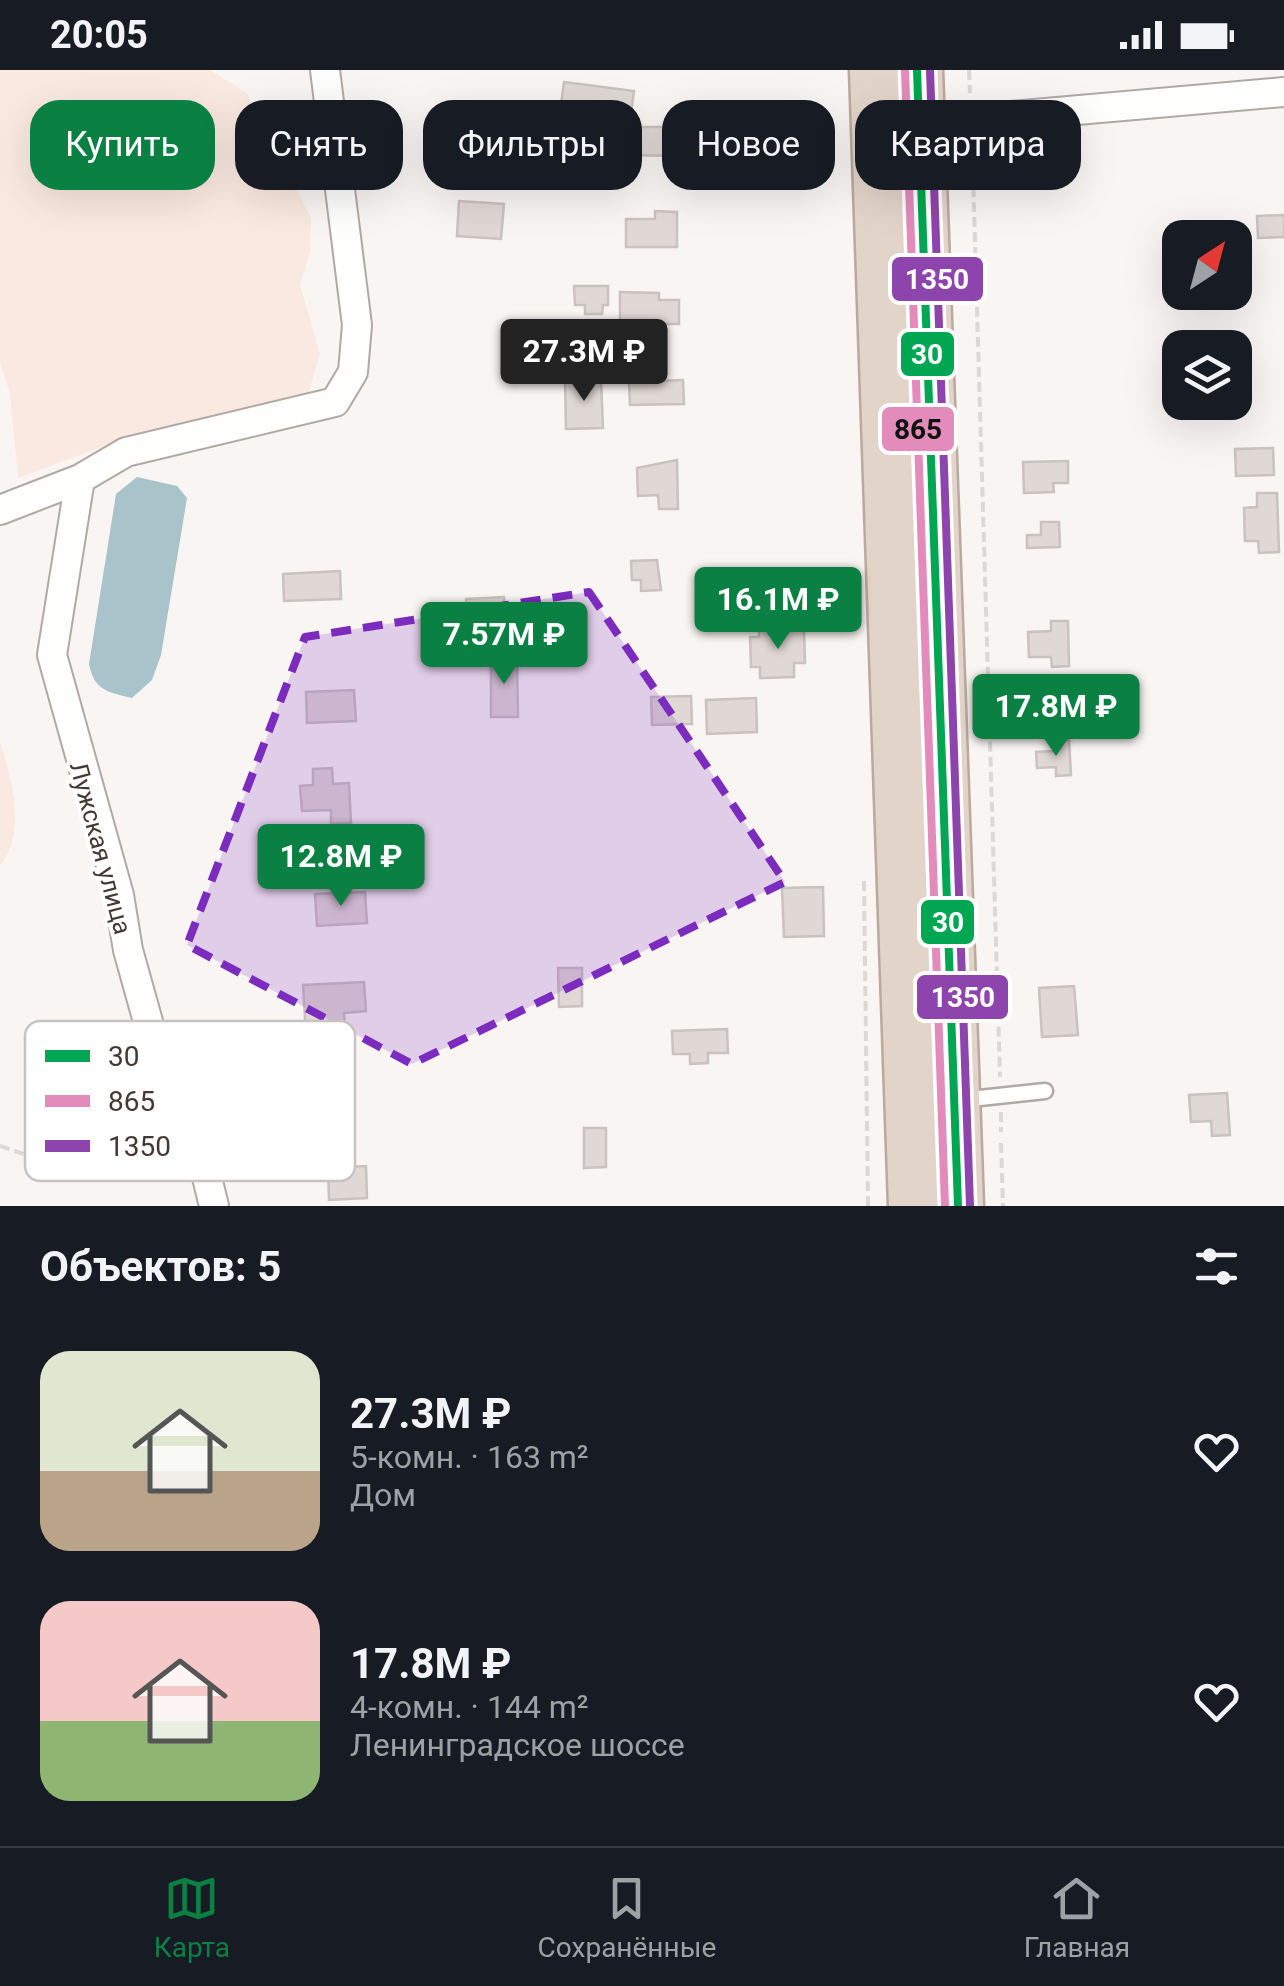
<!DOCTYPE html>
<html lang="ru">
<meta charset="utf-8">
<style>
:root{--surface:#171b24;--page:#242831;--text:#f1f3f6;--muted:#9ea1a6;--line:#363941;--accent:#0b8043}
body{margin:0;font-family:Roboto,sans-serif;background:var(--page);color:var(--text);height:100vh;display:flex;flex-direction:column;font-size:38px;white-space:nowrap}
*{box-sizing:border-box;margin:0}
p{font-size:32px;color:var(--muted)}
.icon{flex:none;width:55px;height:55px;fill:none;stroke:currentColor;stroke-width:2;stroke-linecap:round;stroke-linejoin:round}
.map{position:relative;height:1136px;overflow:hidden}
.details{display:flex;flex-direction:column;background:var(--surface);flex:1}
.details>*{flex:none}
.hud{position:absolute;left:30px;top:30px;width:1225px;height:90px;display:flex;gap:20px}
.needle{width:65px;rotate:36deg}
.tools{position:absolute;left:1162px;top:150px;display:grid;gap:20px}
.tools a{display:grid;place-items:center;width:90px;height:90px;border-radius:20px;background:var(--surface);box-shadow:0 10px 40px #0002;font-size:50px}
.price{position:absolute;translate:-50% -85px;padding:0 22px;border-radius:10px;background:var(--accent);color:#fff;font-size:32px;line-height:65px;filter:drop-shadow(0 2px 5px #0008)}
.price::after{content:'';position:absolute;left:50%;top:60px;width:30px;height:22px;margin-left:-15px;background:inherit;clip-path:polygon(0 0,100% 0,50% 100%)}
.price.active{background:#222;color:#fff}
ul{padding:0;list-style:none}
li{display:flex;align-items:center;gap:30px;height:250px;padding:0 40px}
li span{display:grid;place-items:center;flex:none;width:280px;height:200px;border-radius:30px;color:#555}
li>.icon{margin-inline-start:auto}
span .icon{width:120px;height:120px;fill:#fffc;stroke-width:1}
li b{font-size:42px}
h2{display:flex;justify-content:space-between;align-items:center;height:120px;padding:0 40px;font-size:42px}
.pill{padding:0 35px;border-radius:30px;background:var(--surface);box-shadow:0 10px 40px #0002;font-size:35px;line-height:90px}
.pill.active{background:var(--accent);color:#fff}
.status{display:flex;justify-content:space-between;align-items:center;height:70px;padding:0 50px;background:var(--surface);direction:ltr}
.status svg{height:28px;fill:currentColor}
.tab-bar{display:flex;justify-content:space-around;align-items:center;height:140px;border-top:2px solid var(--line);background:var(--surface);font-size:28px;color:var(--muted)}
.tab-bar a{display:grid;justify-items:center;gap:5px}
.tab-bar .active{color:var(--accent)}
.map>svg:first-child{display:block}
.green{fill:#fae9e0}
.water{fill:#a9c3cb}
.building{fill:#e0d8d4;stroke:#c9c2be;stroke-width:2.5}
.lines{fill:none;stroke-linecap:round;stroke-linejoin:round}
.lane-casing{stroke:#b0a9a5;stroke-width:19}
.street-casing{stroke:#b0a9a5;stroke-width:32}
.highway-casing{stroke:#baa99d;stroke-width:55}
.path{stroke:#dad9d8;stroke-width:4;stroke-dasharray:10 5;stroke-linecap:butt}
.lane{stroke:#fefefd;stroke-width:14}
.street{stroke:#fefefd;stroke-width:28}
.highway{stroke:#e3d4c9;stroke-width:50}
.bus-1-casing{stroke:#fff;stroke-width:15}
.bus-2-casing{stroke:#fff;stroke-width:15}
.bus-3-casing{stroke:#fff;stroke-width:15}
.bus-1{stroke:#00a651;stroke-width:8}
.bus-2{stroke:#e38bba;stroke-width:8}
.bus-3{stroke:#8e44ad;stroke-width:8}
.marked{fill:#7b2cbf;fill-opacity:0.2;stroke:#7b2cbf;stroke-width:8;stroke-dasharray:20 12;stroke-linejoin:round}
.labels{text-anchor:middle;stroke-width:8;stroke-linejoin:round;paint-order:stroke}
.street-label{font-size:25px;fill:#443831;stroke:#fff}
.key{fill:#fff;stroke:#c7c3c1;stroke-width:2.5}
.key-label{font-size:28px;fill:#443831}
.line-badge{stroke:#fff;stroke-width:4}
.badge-label{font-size:28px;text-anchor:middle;font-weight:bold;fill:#fff}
.pale-badge-label{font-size:28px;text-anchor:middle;font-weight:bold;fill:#111}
</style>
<div class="status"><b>20:05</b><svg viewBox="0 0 49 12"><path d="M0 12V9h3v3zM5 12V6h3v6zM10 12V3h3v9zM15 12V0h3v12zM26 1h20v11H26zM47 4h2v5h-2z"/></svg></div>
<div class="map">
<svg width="1284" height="1136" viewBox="0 0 1284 1136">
<rect width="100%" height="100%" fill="#f9f5f3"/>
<path class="green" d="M 0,0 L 210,0 L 247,23 L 311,148 L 310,182 L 300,215 L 320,284 L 307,328 L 147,360 L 18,408 L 10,324 L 0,292 Z
M 0,672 C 12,710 27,761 0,796 Z"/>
<path class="water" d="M 137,407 L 177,416 L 187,428 L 161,585 L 152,610 L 132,628 C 107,622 94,620 89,594 L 116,424 Z"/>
<path class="building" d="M 564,12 L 634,21 L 630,50 L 587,45 L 583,76 L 556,73 Z
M 625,57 L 679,57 L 679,86 L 625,85 Z
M 459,131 L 504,134 L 501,169 L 457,166 Z
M 655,141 L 677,142 L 677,177 L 626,177 L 626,149 L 655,149 Z
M 1284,145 L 1284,167 L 1258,168 L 1257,146 Z
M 574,216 L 608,216 L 608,235 L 603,235 L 602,244 L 585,244 L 585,235 L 575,235 Z
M 620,222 L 659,223 L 659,230 L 679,230 L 679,254 L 659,254 L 659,262 L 636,262 L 636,254 L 620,254 Z
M 565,310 L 601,310 L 603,358 L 566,359 Z
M 683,310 L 684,334 L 630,335 L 629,312 Z
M 1273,378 L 1274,405 L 1236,406 L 1235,379 Z
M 677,390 L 678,439 L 659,439 L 658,425 L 638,426 L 637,398 Z
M 1068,391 L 1068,413 L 1053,413 L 1054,422 L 1024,423 L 1023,392 Z
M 1257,423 L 1277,423 L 1279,482 L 1259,483 L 1258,471 L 1245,471 L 1244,438 L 1257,437 Z
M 1041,452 L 1059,452 L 1060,477 L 1027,478 L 1027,465 L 1041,465 Z
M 657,490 L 661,520 L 641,521 L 641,510 L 632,510 L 631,491 Z
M 340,501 L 341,529 L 284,531 L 283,504 Z
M 504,527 L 506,555 L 468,558 L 466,529 Z
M 1051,551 L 1068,551 L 1069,596 L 1052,597 L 1051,587 L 1029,587 L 1028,562 L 1051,561 Z
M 804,558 L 805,593 L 794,593 L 794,607 L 760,608 L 760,597 L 751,597 L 750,567 L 759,567 L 759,559 Z
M 517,587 L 518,647 L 491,647 L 491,588 Z
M 354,620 L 356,651 L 307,653 L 306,622 Z
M 691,626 L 692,654 L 652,655 L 651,627 Z
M 756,628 L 757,662 L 707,664 L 706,630 Z
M 1069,670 L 1071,705 L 1056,706 L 1056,697 L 1037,698 L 1036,682 L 1055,681 L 1054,671 Z
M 332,698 L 333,714 L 349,713 L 351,753 L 331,754 L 331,740 L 302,741 L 300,716 L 313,715 L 313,699 Z
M 823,817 L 824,866 L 784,867 L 782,818 Z
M 365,822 L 367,853 L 317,856 L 315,824 Z
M 558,898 L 582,898 L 582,936 L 559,937 Z
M 364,912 L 366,941 L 344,943 L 345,962 L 306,964 L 303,915 Z
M 1074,916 L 1078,965 L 1042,967 L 1039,918 Z
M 727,959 L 728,983 L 708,983 L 708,993 L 690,994 L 690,984 L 673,984 L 672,961 Z
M 1227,1023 L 1230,1065 L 1212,1066 L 1211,1051 L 1191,1052 L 1189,1025 Z
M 584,1058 L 606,1058 L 606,1097 L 584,1098 Z
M 366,1096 L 367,1128 L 329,1130 L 328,1098 Z"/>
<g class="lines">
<defs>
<path id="lane" d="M 961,1030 L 1045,1021"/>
<path id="street" d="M 919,54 L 1284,22
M 0,440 L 80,409
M 214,1136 L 192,1046 L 154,973 L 128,880 L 119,825 L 52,585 L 80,409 L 126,382 L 335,332 L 353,302 L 357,255 L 325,0"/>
<path id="highway" d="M 875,0 L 914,1136
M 917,0 L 958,1136"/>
</defs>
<use href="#lane" class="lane-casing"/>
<use href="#street" class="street-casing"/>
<use href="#highway" class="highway-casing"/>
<path class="path" d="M 969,0 L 970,23
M 972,72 L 1000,1007
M 864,811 L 868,1136
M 1001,1042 L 1001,1062
M 1001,1073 L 1003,1136
M 0,1076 L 90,1107 L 180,1103"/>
<use href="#lane" class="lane"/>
<use href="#street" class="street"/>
<use href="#highway" class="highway"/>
<defs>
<path id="bus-1" d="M 917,0 L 958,1136"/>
<path id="bus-2" d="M 905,0 L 945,1136"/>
<path id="bus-3" d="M 930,0 L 970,1136"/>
</defs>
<use href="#bus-1" class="bus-1-casing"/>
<use href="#bus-2" class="bus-2-casing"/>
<use href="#bus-3" class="bus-3-casing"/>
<use href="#bus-1" class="bus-1"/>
<use href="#bus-2" class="bus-2"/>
<use href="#bus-3" class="bus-3"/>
</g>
<path class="marked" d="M 589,522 L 785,812 L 412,994 L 187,875 L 305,567 Z"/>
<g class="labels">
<g class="street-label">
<text transform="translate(101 778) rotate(75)" y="9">Лужская улица</text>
</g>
</g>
<rect x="25" y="951" width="330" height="160" rx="15" class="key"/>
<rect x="45" y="980" width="45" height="12" fill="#00a651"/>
<rect x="45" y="1025" width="45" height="12" fill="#e38bba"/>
<rect x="45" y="1070" width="45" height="12" fill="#8e44ad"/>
<g class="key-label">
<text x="108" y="996">30</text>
<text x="108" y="1041">865</text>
<text x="108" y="1086">1350</text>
</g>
<g class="line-badge">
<rect x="890" y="185" width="95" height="48" rx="10" fill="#8e44ad"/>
<rect x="899" y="260" width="57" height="48" rx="10" fill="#00a651"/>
<rect x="880" y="335" width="76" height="48" rx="10" fill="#e38bba"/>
<rect x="919" y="828" width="57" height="48" rx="10" fill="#00a651"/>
<rect x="915" y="903" width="95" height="48" rx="10" fill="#8e44ad"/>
</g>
<g class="badge-label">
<text x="937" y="219">1350</text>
<text x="927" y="294">30</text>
<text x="948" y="862">30</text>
<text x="963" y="937">1350</text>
</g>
<g class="pale-badge-label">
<text x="918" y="369">865</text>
</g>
</svg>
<div class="tools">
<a><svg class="needle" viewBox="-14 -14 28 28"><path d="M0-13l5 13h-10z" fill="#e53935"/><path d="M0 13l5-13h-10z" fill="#9ea1a6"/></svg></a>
<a><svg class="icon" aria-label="layers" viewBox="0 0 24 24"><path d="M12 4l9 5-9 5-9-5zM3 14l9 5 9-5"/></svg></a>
</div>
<b class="price active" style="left:584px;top:334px">27.3M ₽</b>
<b class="price" style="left:778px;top:582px">16.1M ₽</b>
<b class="price" style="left:504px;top:617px">7.57M ₽</b>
<b class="price" style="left:1056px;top:689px">17.8M ₽</b>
<b class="price" style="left:341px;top:839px">12.8M ₽</b>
<div class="hud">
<a class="pill active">Купить</a>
<a class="pill">Снять</a>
<a class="pill">Фильтры</a>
<a class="pill">Новое</a>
<a class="pill">Квартира</a>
</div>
</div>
<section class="details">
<h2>Объектов: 5<svg class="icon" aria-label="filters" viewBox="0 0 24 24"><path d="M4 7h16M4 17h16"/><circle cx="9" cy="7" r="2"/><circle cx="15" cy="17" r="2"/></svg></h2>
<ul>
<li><span style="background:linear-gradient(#dfe7d0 60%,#b9a48a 0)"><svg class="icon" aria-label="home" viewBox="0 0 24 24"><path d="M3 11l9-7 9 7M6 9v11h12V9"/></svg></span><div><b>27.3M ₽</b><p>5-комн. · 163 m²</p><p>Дом</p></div><svg class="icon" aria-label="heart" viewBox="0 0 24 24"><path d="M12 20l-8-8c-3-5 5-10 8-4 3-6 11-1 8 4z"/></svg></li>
<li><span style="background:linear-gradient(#f6c9c9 60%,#8fb573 0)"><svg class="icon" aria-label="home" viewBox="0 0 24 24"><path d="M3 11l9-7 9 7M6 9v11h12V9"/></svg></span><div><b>17.8M ₽</b><p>4-комн. · 144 m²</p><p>Ленинградское шоссе</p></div><svg class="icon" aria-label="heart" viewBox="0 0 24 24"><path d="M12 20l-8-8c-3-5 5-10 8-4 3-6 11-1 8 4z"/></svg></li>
</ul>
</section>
<nav class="tab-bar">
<a class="active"><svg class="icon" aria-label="map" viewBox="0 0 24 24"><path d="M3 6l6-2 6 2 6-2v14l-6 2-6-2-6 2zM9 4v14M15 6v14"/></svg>Карта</a>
<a><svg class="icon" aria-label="saved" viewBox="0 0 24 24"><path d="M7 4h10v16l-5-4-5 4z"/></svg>Сохранённые</a>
<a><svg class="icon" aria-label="home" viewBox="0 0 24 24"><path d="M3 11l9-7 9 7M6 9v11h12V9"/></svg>Главная</a>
</nav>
